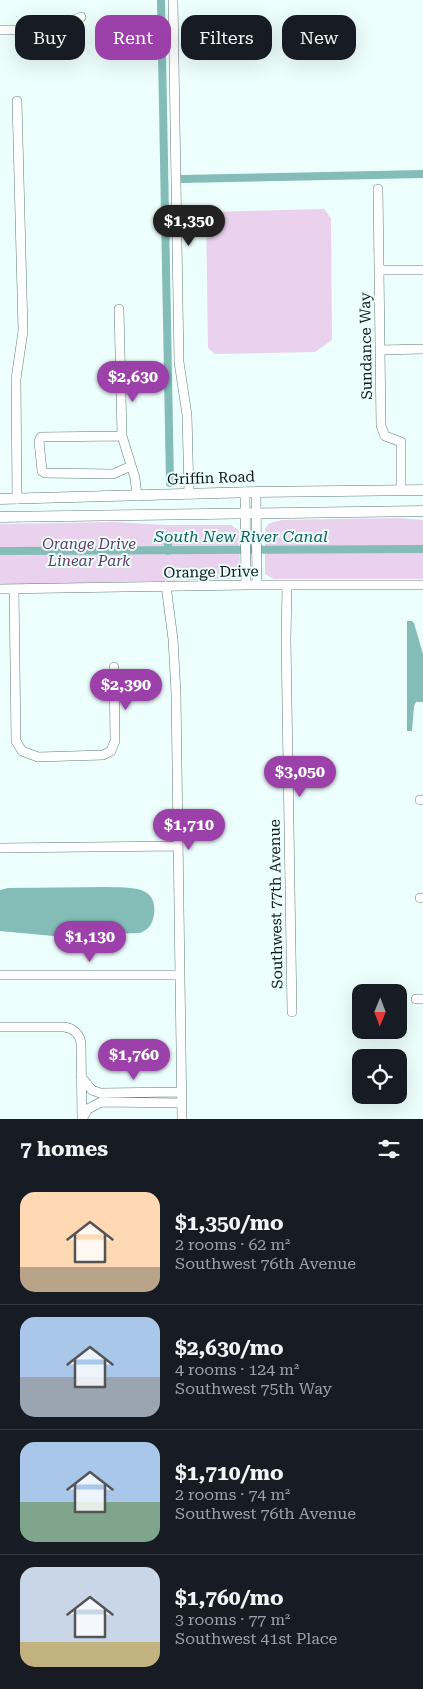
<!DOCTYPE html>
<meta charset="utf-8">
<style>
:root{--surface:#171b24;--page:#242831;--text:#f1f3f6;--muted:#9ea1a6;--line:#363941;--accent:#9c40aa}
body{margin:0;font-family:"Roboto Serif",serif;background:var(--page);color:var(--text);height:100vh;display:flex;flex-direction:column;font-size:19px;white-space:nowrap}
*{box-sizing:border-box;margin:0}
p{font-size:16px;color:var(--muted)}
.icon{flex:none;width:28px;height:28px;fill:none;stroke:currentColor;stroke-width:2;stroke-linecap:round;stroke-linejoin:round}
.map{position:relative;height:1119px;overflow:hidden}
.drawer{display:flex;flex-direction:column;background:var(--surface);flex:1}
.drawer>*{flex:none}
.hud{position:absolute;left:15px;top:15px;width:394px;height:45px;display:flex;gap:10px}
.needle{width:32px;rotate:181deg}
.controls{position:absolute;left:352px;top:984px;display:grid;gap:10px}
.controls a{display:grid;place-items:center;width:55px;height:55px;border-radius:10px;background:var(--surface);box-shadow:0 5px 20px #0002;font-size:25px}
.price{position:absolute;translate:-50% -42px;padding:0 11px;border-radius:18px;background:var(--accent);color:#fff;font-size:16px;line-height:32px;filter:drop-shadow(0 1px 2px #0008)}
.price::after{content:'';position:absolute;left:50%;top:30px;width:15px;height:11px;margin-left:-8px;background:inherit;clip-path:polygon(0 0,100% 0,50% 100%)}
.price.active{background:#222;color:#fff}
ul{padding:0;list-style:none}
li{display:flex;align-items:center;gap:15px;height:125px;padding:0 20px}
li+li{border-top:1px solid var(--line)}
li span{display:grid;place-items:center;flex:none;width:140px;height:100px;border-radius:15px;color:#555}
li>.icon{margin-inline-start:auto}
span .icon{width:60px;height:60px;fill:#fffc;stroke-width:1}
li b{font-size:21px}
h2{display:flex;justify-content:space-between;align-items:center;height:60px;padding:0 20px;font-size:21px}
.chip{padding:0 18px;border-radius:15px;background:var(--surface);box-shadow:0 5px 20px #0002;font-size:18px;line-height:45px}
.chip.active{background:var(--accent);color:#fff}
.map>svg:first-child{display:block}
.green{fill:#ead1ed}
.water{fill:#84bdb8}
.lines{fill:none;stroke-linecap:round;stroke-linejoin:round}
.canal{stroke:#84bdb8;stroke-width:8}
.minor-casing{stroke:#617c7a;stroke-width:10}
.major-casing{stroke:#617c7a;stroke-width:11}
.minor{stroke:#fff;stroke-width:9}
.major{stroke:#fff;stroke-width:10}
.labels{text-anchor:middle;stroke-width:4;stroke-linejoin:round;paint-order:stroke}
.street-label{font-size:15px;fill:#0d1817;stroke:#edfffd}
.park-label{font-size:15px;font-style:italic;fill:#633b69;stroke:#edfffd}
.water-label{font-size:16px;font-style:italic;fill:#13615d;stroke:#edfffd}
</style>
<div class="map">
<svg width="423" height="1119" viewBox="0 0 423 1119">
<rect width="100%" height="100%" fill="#edfffd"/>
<path class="green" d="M 324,209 L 331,218 L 332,340 L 315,352 L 215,354 L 208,348 L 206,212 Z
M 398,518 L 423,520 L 423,579 L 274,579 L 265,574 L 265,531 C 266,522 274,522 282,520 Z
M 115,522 L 166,525 L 231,525 L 239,531 L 240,570 L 235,576 L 230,579 L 0,585 L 0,524 Z"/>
<path class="water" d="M 407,621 L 412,621 L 414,623 L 423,654 L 423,702 L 416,702 L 414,706 L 412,731 L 407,731 Z
M 108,887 C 131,888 158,885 154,915 C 152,925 149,929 140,933 L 53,936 L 0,931 L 0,890 L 8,888 Z"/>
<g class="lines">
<path class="canal" d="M 161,0 L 170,483
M 180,179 L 423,174
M 168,536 L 168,551
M 0,551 L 423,549"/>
<defs>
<path id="minor" d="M 173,0 L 179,362 L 187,415 L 189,494
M 0,30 L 42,30 L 55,28 L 81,17
M 17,101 L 23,331 L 16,379 L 17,499
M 378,189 L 381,426 L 385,436 L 401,442 L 401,490
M 379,270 L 423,270
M 119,309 L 122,436 L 135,478 L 137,496
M 380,350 L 423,349
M 122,436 L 41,437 L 39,441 L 42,471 L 45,473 L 113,474 L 131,466
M 245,492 L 246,585
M 256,492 L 257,585
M 287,585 L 286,640 L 292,1012
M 166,586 L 173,639 L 176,693 L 182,1119
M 0,589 L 246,585 L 423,585
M 14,589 L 16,741 L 22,751 L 38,757 L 103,755 L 111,751 L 115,741 L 114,667
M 420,800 L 423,800
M 0,848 L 178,846
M 420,898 L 423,898
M 0,975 L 179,975
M 416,999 L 423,999
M 0,1027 L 64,1027 C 73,1028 80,1034 81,1044 L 82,1119
M 81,1077 L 92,1090 L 100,1093 L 182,1092
M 82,1119 L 88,1109 L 101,1102 L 182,1103"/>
<path id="major" d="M 0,499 L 256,492 L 423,490
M 0,517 L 423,511"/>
</defs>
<use href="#minor" class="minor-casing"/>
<use href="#major" class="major-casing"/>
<use href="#minor" class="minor"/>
<use href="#major" class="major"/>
</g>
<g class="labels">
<g class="street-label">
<text transform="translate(366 346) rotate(-91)" y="5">Sundance Way</text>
<text transform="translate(211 478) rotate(-2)" y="5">Griffin Road</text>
<text transform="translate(211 572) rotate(-1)" y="5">Orange Drive</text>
<text transform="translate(276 904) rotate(-91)" y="5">Southwest 77th Avenue</text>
</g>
<g class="park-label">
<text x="89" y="549">Orange Drive<tspan x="89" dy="17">Linear Park</tspan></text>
</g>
<g class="water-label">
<text x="241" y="542">South New River Canal</text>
</g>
</g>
</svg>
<div class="controls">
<a><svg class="needle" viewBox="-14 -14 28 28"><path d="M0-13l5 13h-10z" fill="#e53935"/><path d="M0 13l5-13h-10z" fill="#9ea1a6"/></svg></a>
<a><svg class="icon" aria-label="locate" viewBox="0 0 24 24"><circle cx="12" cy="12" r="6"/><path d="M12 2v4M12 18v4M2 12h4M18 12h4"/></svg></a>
</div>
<b class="price active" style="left:189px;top:247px">$1,350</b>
<b class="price" style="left:133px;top:403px">$2,630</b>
<b class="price" style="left:126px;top:711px">$2,390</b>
<b class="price" style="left:300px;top:798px">$3,050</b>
<b class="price" style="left:189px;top:851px">$1,710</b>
<b class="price" style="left:90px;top:963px">$1,130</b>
<b class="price" style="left:134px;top:1081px">$1,760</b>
<div class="hud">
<a class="chip">Buy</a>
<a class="chip active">Rent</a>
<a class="chip">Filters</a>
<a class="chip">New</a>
</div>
</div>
<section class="drawer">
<h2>7 homes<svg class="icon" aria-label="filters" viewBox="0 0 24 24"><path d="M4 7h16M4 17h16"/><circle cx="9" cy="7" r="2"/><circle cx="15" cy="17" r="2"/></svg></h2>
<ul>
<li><span style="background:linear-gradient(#ffd9b3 75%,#b9a48a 0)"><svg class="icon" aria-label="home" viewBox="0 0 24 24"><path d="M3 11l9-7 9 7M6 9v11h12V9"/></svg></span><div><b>$1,350/mo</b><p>2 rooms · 62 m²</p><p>Southwest 76th Avenue</p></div></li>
<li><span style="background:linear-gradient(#a9c7e8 60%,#9aa5b1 0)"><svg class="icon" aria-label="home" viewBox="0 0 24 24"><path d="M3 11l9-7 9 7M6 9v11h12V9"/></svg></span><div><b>$2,630/mo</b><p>4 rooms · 124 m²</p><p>Southwest 75th Way</p></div></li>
<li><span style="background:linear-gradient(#a9c7e8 60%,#7fa58c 0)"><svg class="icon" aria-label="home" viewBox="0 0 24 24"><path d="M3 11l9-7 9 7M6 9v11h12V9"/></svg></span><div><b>$1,710/mo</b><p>2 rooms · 74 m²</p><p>Southwest 76th Avenue</p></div></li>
<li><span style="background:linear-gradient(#c9d6e8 75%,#c2b280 0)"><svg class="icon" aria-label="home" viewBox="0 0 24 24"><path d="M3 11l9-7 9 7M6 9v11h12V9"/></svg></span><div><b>$1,760/mo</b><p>3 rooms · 77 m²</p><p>Southwest 41st Place</p></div></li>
</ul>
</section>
